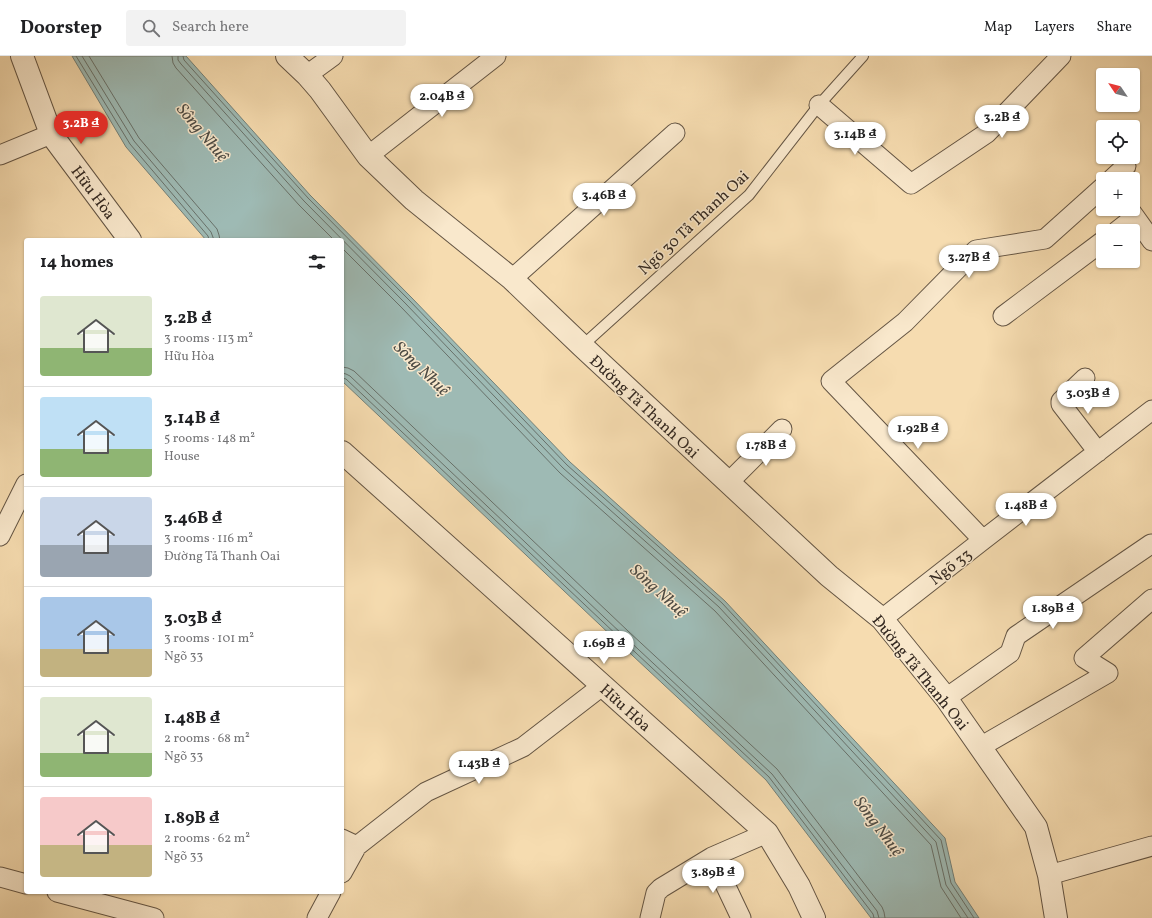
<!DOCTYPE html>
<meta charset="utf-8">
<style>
:root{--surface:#fff;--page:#f2f2f2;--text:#202124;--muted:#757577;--line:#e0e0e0;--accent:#d93025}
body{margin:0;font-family:Vollkorn,serif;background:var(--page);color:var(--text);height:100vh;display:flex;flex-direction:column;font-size:15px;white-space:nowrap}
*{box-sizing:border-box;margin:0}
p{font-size:13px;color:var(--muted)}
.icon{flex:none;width:22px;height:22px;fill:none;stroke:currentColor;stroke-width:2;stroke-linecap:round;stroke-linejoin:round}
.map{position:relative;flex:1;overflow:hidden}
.panel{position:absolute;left:24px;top:182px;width:320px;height:656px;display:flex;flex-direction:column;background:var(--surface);border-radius:4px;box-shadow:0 1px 3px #0004}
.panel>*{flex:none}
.needle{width:26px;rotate:305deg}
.tools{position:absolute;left:1096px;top:12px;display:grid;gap:8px}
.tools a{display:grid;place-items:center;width:44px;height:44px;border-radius:4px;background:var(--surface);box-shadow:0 1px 3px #0004;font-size:20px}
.price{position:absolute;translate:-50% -34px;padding:0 9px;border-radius:14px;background:#fff;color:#222;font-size:13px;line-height:26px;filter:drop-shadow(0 1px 2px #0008)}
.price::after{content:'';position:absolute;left:50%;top:24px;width:12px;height:9px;margin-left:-6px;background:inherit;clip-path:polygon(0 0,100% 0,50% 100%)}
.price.current{background:var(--accent);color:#fff}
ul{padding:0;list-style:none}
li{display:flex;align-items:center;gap:12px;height:100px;padding:0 16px}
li+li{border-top:1px solid var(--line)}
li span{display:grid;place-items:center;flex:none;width:112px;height:80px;border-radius:4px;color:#555}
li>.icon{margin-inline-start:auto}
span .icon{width:48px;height:48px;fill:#fffc;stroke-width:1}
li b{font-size:17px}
h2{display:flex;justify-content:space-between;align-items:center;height:48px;padding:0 16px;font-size:17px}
header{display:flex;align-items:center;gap:24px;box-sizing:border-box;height:56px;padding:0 20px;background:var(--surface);border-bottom:1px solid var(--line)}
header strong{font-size:19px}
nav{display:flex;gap:22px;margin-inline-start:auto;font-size:14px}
.search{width:280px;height:36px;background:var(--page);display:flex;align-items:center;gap:10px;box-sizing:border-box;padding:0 14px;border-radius:4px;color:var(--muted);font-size:15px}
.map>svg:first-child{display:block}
.water{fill:#9ebab4;stroke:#738079}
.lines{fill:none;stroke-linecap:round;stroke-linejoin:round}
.shore{stroke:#68716a;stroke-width:1}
.service-casing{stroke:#645544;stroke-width:12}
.minor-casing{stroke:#645544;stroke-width:21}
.tertiary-casing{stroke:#645544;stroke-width:24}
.service{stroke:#f9e8cc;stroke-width:10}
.minor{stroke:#f9e8cc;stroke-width:19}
.tertiary{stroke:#f9e8cc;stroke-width:22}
.labels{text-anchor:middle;stroke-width:3;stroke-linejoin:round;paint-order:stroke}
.street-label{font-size:16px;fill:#332820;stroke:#f9e8cc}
.water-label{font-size:17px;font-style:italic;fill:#4e4c45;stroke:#f9e8cc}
</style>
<header>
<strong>Doorstep</strong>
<div class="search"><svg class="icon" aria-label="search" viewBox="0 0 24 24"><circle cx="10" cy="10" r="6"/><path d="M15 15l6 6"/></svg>Search here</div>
<nav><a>Map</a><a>Layers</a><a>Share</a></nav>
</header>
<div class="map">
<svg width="1152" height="862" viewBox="0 0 1152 862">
<rect width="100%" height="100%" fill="#f6dcb0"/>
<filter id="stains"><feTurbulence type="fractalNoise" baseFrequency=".005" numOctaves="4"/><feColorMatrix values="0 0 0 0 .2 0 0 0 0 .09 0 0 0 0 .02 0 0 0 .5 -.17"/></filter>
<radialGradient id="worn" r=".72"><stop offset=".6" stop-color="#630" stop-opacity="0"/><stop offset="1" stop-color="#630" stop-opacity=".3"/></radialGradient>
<path class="water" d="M 72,0 L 186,0 L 310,139 L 412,242 L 570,406 L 725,545 L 945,782 L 955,826 L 979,862 L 871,862 L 766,724 L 618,586 L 342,325 L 342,184 L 206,184 L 126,91 Z"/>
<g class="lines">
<path class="shore" d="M 76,0 L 130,88 L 208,180 L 209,184
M 82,0 L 134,85 L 211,176 L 214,184
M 89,0 L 139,82 L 217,173 L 219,179 L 220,184
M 172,0 L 173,7 L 176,12 L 299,149 L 334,184
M 178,0 L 178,4 L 181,8 L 304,145 L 406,248 L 563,412 L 719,551 L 936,786 L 946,829 L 968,862
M 183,0 L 184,4 L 308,142 L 409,244 L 567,409 L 722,547 L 941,784 L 951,827 L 974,862
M 342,192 L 402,252 L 560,417 L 715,555 L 931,789 L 941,831 L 961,862
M 342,311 L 348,312 L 354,315 L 628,575 L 777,713 L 882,851 L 884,856 L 885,862
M 342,317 L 346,318 L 350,320 L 624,580 L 772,718 L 877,855 L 879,862
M 342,322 L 346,323 L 621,583 L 769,721 L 873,858 L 874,862"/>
<defs>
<path id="service" d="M 582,290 L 749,139 L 819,49 L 863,0"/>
<path id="minor" d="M 307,19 L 333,0
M 819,49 L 911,128 L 987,77 L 1061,0
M 0,99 L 51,78
M 368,100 L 496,0
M 1112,123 L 1126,110
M 1135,161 L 1152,185
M 1117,175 L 1135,161 L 1129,153
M 512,223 L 675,77
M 1003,260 L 1103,185
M 1085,322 L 1061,345 L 1061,348 L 1098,396
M 728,427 L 782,373
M 0,480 L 26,428
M 983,484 L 831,325 L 905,266 L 976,194 L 1045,183 L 1103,131
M 882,563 L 983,484 L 1152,354
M 946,642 L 1010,597 L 1016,580 L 1151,488
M 980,691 L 1108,617 L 1084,602 L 1152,543
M 342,783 L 357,790
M 712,801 L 741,862
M 342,817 L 357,790 L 426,736 L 523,691 L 602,630
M 1049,819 L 1152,790
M 0,821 L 26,828
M 57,836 L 154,862
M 317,862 L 331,836
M 650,862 L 656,837 L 661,832 L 712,801 L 767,777"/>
<path id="tertiary" d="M 22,0 L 51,78 L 130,184
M 287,0 L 307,19 L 320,34 L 368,100 L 414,144 L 512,223 L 582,290 L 829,520 L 882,563 L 946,642 L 1036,771 L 1049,819 L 1056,862
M 342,396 L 767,777 L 799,830 L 814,862"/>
</defs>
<use href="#service" class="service-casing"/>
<use href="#minor" class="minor-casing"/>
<use href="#tertiary" class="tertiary-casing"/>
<use href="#service" class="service"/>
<use href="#minor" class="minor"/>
<use href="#tertiary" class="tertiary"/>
</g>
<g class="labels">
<g class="street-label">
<text transform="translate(94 136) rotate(53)" y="6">Hữu Hòa</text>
<text transform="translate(693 166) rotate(-43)" y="6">Ngõ 30 Tả Thanh Oai</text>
<text transform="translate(645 350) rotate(43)" y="6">Đường Tả Thanh Oai</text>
<text transform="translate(950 510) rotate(-38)" y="6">Ngõ 33</text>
<text transform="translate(921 616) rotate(51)" y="6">Đường Tả Thanh Oai</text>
<text transform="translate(626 651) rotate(42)" y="6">Hữu Hòa</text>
</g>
<g class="water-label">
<text transform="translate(203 76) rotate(50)" y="6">Sông Nhuệ</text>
<text transform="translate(422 312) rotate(44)" y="6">Sông Nhuệ</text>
<text transform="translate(659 534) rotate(42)" y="6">Sông Nhuệ</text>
<text transform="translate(879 770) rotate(53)" y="6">Sông Nhuệ</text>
</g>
</g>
<rect width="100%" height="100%" filter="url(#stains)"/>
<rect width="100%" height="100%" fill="url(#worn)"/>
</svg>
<div class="tools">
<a><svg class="needle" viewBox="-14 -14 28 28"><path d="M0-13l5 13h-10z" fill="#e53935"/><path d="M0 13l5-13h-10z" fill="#757577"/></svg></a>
<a><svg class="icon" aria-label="locate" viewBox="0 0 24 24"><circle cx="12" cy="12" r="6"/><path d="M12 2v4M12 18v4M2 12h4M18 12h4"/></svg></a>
<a>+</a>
<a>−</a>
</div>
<b class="price" style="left:442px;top:62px">2.04B ₫</b>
<b class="price" style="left:1002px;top:83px">3.2B ₫</b>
<b class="price current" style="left:81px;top:89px">3.2B ₫</b>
<b class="price" style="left:855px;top:100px">3.14B ₫</b>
<b class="price" style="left:604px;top:161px">3.46B ₫</b>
<b class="price" style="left:969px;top:223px">3.27B ₫</b>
<b class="price" style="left:1088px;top:359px">3.03B ₫</b>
<b class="price" style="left:918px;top:394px">1.92B ₫</b>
<b class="price" style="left:766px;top:411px">1.78B ₫</b>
<b class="price" style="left:1026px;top:471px">1.48B ₫</b>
<b class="price" style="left:1053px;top:574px">1.89B ₫</b>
<b class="price" style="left:604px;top:609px">1.69B ₫</b>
<b class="price" style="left:479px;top:729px">1.43B ₫</b>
<b class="price" style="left:713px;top:838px">3.89B ₫</b>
<section class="panel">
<h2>14 homes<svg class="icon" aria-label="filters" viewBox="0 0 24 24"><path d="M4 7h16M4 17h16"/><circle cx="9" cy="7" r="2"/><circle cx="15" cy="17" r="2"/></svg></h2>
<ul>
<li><span style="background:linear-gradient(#dfe7d0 65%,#8fb573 0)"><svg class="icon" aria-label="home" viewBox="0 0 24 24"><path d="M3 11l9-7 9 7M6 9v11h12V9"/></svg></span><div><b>3.2B ₫</b><p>3 rooms · 113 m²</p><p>Hữu Hòa</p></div></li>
<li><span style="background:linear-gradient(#bfe0f5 65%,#8fb573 0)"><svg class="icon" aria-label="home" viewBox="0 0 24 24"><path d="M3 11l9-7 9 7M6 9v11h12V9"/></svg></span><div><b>3.14B ₫</b><p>5 rooms · 148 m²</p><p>House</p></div></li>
<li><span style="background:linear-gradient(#c9d6e8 60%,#9aa5b1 0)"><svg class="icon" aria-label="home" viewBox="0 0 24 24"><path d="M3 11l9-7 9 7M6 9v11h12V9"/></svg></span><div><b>3.46B ₫</b><p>3 rooms · 116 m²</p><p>Đường Tả Thanh Oai</p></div></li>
<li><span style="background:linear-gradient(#a9c7e8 65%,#c2b280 0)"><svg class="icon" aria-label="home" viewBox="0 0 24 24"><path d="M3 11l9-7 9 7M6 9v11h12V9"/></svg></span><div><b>3.03B ₫</b><p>3 rooms · 101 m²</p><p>Ngõ 33</p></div></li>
<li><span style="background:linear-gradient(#dfe7d0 70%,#8fb573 0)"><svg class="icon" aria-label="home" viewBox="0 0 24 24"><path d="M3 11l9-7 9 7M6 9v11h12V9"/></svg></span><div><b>1.48B ₫</b><p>2 rooms · 68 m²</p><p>Ngõ 33</p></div></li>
<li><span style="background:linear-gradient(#f6c9c9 60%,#c2b280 0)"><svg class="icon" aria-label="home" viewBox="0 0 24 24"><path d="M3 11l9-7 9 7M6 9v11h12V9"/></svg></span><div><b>1.89B ₫</b><p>2 rooms · 62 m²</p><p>Ngõ 33</p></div></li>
</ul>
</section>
</div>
